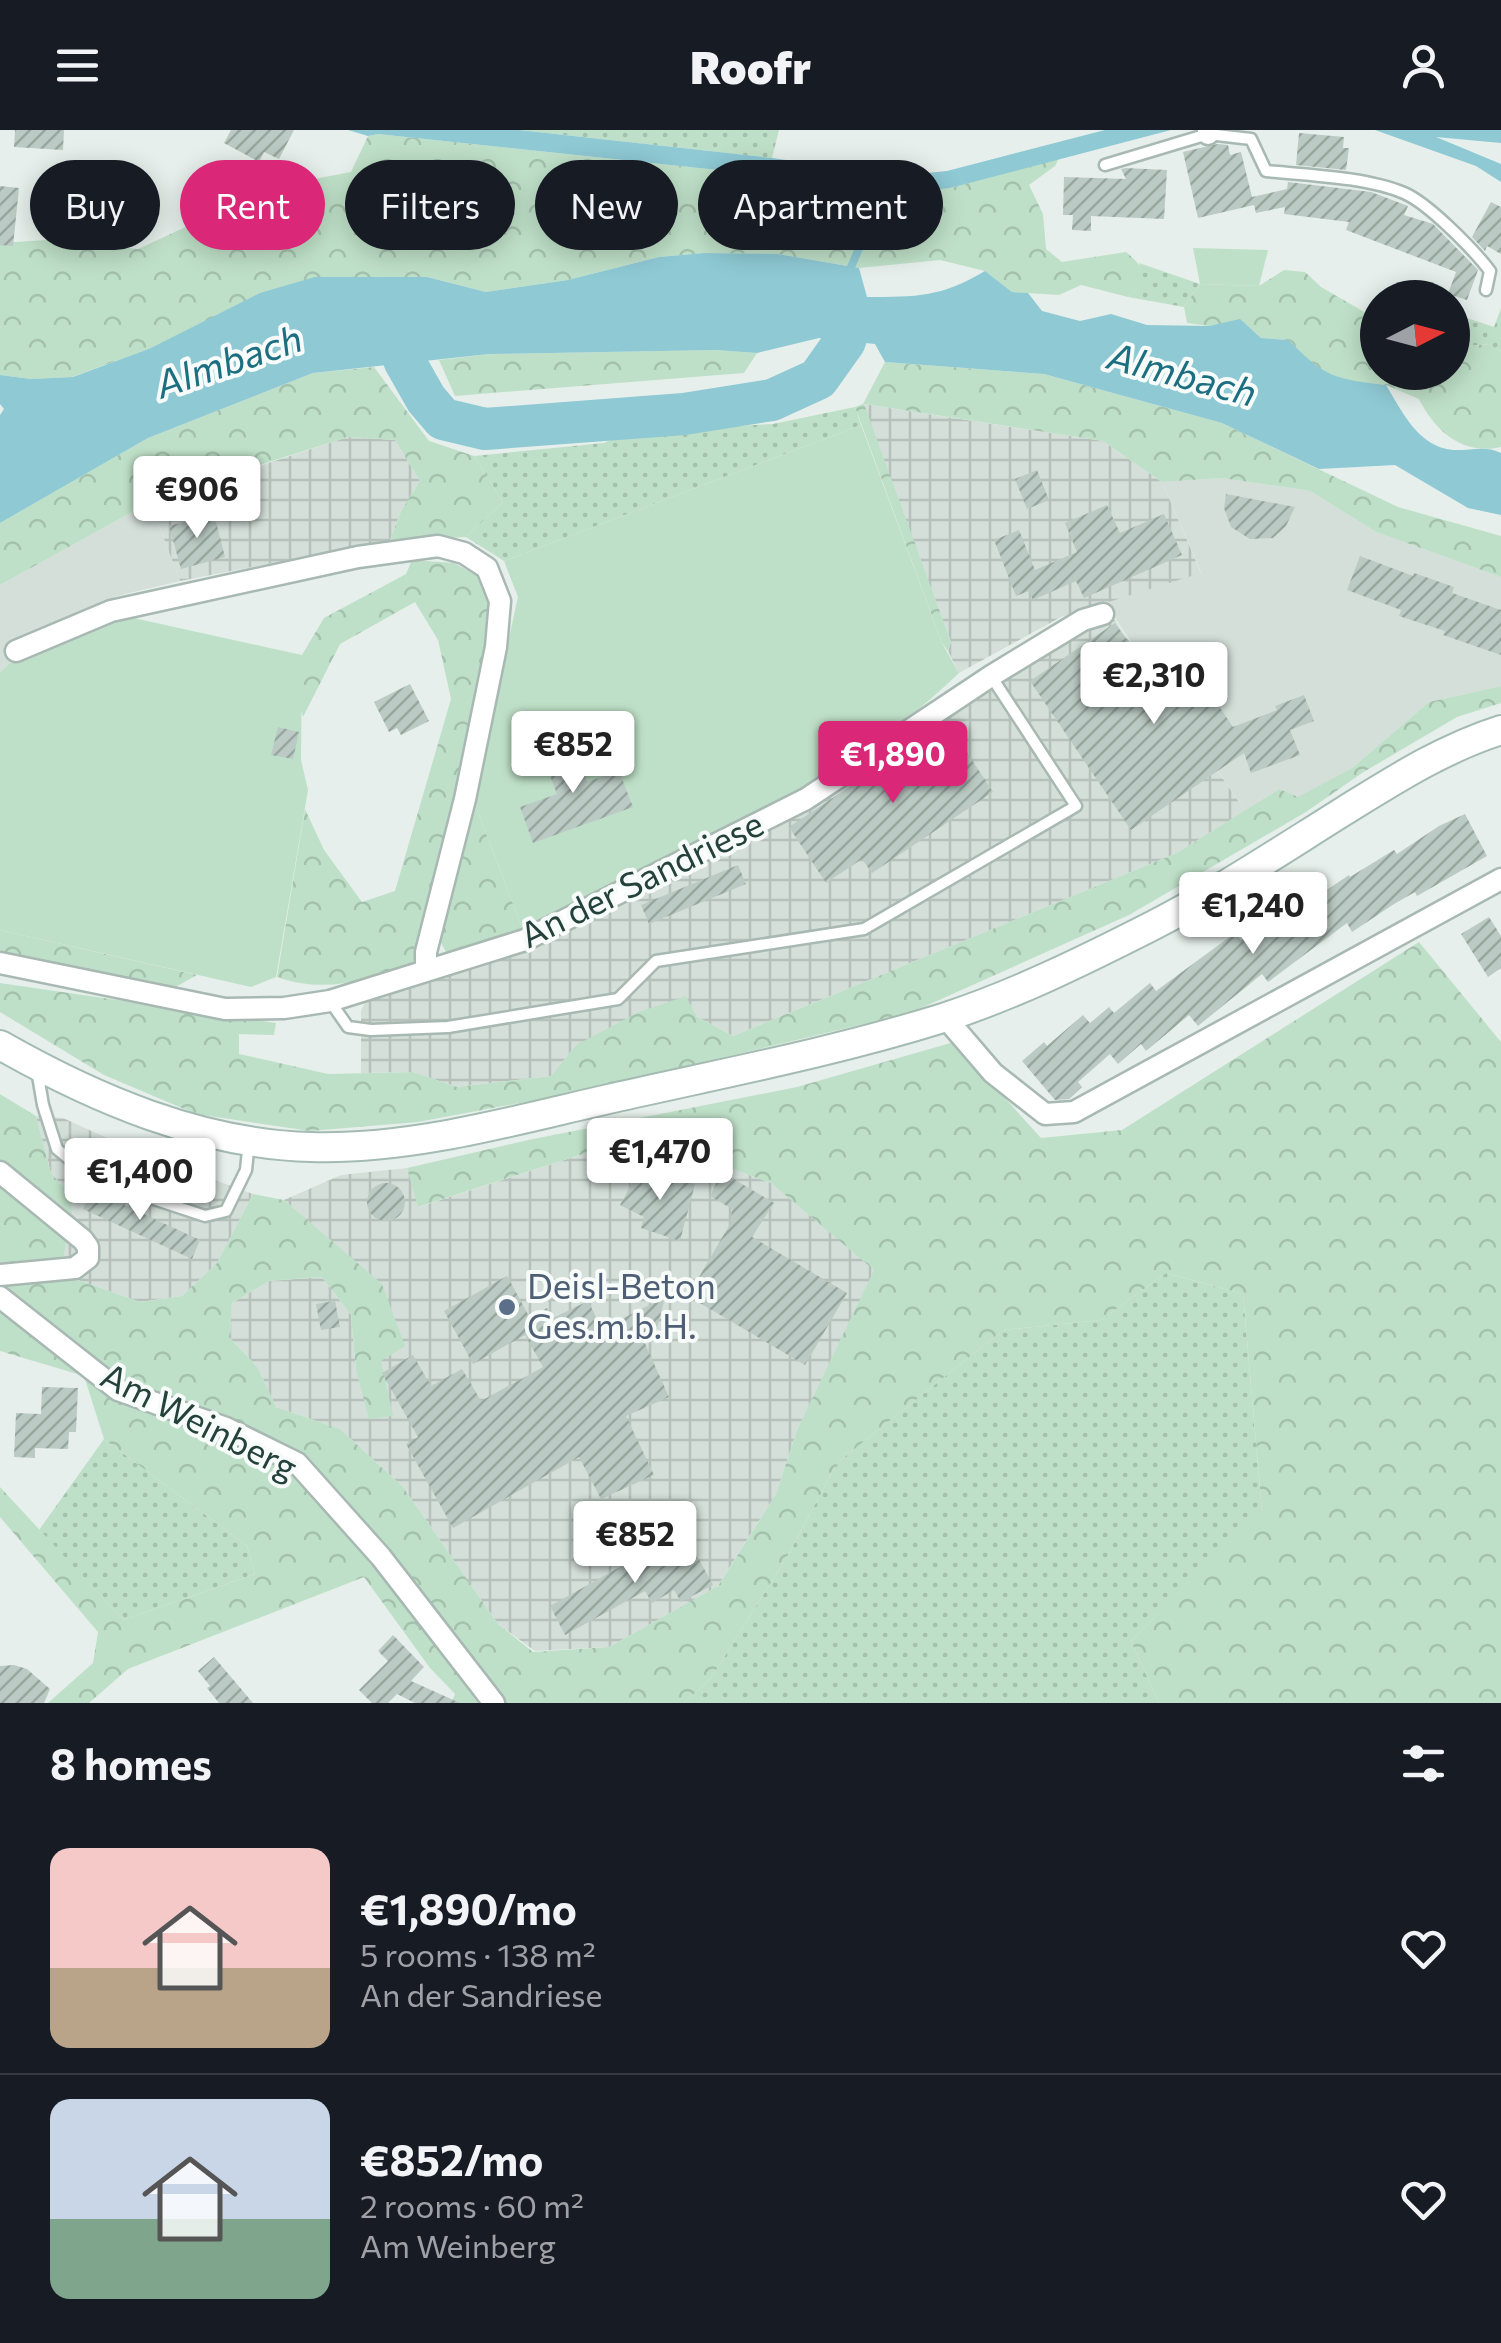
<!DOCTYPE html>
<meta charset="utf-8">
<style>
:root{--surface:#171b24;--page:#242831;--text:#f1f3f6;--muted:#9ea1a6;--line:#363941;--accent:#db2777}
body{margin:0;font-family:Commissioner,sans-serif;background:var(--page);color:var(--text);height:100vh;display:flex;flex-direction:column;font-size:38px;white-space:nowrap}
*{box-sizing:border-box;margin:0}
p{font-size:32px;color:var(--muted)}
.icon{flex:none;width:55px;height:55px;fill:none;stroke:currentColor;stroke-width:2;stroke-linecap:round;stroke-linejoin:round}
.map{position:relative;height:1573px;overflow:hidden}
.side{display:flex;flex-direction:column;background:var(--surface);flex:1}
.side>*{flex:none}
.top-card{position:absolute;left:30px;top:30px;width:1000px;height:90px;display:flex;gap:20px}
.needle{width:65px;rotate:84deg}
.tools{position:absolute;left:1360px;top:150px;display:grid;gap:20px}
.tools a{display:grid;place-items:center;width:110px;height:110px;border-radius:50%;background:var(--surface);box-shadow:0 5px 25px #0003;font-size:50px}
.price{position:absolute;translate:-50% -85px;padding:0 22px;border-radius:10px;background:#fff;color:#222;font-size:32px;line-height:65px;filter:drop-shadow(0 2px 5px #0008)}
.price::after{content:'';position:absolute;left:50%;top:60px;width:30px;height:22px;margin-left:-15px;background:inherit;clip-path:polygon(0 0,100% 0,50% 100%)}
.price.on{background:var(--accent);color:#fff}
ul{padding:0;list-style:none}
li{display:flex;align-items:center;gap:30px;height:250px;padding:0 50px}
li+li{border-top:2px solid var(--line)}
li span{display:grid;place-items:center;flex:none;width:280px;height:200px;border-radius:20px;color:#555}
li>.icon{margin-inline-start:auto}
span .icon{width:120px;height:120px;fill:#fffc;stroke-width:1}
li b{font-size:42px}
h2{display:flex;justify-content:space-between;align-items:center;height:120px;padding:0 50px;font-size:42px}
.chip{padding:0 35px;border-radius:45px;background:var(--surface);box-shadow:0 5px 25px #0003;font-size:35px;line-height:90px}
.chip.on{background:var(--accent);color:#fff}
header{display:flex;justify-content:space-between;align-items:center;height:130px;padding:0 50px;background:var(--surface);font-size:45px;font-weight:800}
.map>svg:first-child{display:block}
.built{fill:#d4dfda}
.industrial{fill:url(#industrial-grid)}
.grass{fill:url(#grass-dots)}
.forest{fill:url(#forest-crowns)}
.garden{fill:#bfe0c8}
.water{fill:#8ec9d4}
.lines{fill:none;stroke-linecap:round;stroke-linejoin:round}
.stream{stroke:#8ec9d4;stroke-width:8}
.river{stroke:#8ec9d4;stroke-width:42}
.building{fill:url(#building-hatch)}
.lane-casing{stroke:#a8b8b2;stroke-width:15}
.street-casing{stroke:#a8b8b2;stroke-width:25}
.secondary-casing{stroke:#a4bbb3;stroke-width:32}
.lane{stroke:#fff;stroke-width:10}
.street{stroke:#fff;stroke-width:20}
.secondary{stroke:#fff;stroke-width:28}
.service-dot{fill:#5c6f8a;stroke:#f7fbf9;stroke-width:4}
.labels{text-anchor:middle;stroke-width:8;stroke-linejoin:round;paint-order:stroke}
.street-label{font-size:35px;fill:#24423a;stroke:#f7fbf9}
.service-label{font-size:35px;fill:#4e5e75;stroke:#f7fbf9;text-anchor:start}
.water-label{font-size:38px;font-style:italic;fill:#1c6f80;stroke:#f7fbf9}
</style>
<header><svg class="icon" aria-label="menu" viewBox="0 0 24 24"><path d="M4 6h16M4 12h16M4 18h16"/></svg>Roofr<svg class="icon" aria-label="person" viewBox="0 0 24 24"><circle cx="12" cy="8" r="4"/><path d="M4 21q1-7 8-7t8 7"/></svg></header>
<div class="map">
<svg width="1501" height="1573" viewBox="0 0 1501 1573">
<defs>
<pattern id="industrial-grid" width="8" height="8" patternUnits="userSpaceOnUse" patternTransform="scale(2.5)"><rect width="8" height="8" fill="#d4dfda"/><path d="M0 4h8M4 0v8" fill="none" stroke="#b6c1bc"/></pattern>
<pattern id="grass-dots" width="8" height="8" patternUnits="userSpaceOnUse" patternTransform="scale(2.5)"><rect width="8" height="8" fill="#bfe0c8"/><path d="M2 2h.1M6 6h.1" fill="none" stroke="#a4c1ad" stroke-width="1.8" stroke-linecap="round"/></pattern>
<pattern id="forest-crowns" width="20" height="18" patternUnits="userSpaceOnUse" patternTransform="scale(2.5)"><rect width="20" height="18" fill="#bfe0c8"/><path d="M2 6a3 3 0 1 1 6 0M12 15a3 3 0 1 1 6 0" fill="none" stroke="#a4c1ad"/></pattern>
<pattern id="building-hatch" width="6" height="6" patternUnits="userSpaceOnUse" patternTransform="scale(2.5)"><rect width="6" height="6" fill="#bbcac4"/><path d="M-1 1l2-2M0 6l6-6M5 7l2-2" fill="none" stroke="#98a6a0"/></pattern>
</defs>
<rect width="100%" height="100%" fill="#e6efeb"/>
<path class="built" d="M 1222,348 L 1310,361 L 1376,402 L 1501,447 L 1501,556 L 1429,572 L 1352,638 L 1298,668 L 1279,659 L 1245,681 L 1105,473 L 1201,442 L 1162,352 Z
M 150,372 L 180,451 L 117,466 L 18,512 L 10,533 L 0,542 L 0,455 Z"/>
<path class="industrial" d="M 863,274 L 1103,311 L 1162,352 L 1201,443 L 1061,487 L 959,543 L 948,521 L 951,512 Z
M 348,307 L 395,310 L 420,351 L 401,381 L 390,410 L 180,451 L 150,372 Z
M 1112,486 L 1245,681 L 1177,723 L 733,906 L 696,886 L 576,915 L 551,946 L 457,957 L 413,942 L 361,943 L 361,881 L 365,872 L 523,821 L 633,768 L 798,678 Z
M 36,986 L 63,988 L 140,1023 L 253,1064 L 217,1133 L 182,1166 L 140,1172 L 61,1144 L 73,1069 L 51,1043 Z
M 595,1020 L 722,1035 L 771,1053 L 875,1140 L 797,1300 L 776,1364 L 717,1457 L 609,1517 L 535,1521 L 498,1494 L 403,1357 L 340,1299 L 276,1277 L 258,1238 L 230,1208 L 232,1173 L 269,1151 L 322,1147 L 351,1185 L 356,1240 L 381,1231 L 382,1155 L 284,1070 L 341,1045 L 407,1038 L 419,1077 Z"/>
<path class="grass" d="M 519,0 L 779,0 L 772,28 Z
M 1139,133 L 1200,154 L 1184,177 L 1128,167 C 1141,155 1144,150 1139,133 Z
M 1501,178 L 1501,221 L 1488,214 L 1453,218 L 1461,186 L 1494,197 Z
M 855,277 L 861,295 L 504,431 L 466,407 L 503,372 L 474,326 L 604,313 L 629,301 L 773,294 Z
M 1166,1143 L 1243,1164 L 1262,1382 L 1131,1511 L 1159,1573 L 684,1573 L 711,1548 L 788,1425 L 837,1333 L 1003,1200 L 1101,1190 Z
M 104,1309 L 247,1416 L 255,1444 L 123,1490 L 39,1400 Z"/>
<path class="forest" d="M 378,4 L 727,41 L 881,61 L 950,58 L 1059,28 L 1055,36 L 1029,55 L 1043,84 L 1046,119 L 1062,132 L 1126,122 C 1147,139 1149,149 1128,167 L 1081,155 L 1059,165 L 1012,162 L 985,141 L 940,130 L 859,138 L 778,124 L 704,123 L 659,127 L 568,150 L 486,162 L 427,147 L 151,218 L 72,247 L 31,249 L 0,245 L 0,113 L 47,110 L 138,119 L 216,83 L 236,37 L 277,56 L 351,42 L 368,6 Z
M 1284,140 L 1305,142 L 1321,157 L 1373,187 L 1377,193 L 1378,242 L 1452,242 L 1453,218 L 1489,214 L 1501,221 L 1501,317 C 1463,326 1435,301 1419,269 L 1386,255 L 1351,252 L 1315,238 L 1289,210 L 1261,208 L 1240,190 L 1209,196 L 1187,193 L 1184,177 L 1200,154 L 1259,156 Z
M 716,220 L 757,223 L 744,243 L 455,266 L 439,230 L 489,224 Z
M 885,232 L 1044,244 L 1222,293 L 1398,377 L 1501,406 L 1501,447 L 1376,402 L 1310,361 L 1222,348 L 1162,352 L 1103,311 L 864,274 L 951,512 L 948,521 L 942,513 L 855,277 L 863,274 Z
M 374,237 L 429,311 L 474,326 L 503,372 L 466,407 L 390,410 L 401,381 L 420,351 L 395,310 L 348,307 L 161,366 L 0,455 L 0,393 L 148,308 L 313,243 Z
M 412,430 L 454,433 L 479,447 L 489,473 L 489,506 L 456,668 L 412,836 C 365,850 324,864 277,847 L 305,679 L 324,720 L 362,772 L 395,761 L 451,569 L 438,510 L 415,472 L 340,514 L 303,587 L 299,573 L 302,525 L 324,488 L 406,444 Z
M 1501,556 L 1501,573 L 1457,587 L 1362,643 L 1306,682 L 1129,785 L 910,883 L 573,963 L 418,992 L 310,1001 L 196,984 L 104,945 L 0,882 L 0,853 L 276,893 L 274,905 L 239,904 L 239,924 L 328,944 L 413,942 L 457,957 L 551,946 L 576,915 L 639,882 L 686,866 L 696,886 L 733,906 L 1177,723 L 1279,659 L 1298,667 L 1352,638 L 1429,572 Z
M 473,669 L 523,800 L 447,824 L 439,809 Z
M 0,800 L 197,845 L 172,859 L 0,824 Z
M 1419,812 L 1501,912 L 1501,1573 L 1159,1573 L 1131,1511 L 1262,1381 L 1243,1164 L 1166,1143 L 1101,1190 L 1003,1200 L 837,1333 L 788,1425 L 711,1548 L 684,1573 L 451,1573 L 455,1564 L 430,1538 L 364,1447 L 128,1539 L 89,1573 L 48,1573 L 93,1533 L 98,1502 L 0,1387 L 0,1357 L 123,1490 L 255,1444 L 247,1416 L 104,1309 L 84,1246 L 0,1221 L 0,964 L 36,986 L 51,1043 L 73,1069 L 61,1144 L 140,1172 L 182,1166 L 217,1133 L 253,1064 L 284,1070 L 382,1154 L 405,1216 L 381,1231 L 393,1286 L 369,1289 L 356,1240 L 351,1185 L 322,1147 L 269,1151 L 232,1173 L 230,1208 L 258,1238 L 276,1277 L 340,1299 L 403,1357 L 498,1494 L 533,1522 L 609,1517 L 718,1456 L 776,1364 L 797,1300 L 874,1140 L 771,1053 L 722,1035 L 595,1020 L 418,1077 L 407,1038 L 528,1010 L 797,957 L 954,912 L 1041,1008 L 1122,1000 Z"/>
<path class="garden" d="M 1193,118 L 1268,120 L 1259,156 L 1200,154 Z
M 861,295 L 942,513 L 959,543 C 839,660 672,727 523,800 L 473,669 L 518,467 L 504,431 Z
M 120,485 L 302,525 L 301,630 L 308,660 L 276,847 L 251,857 L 0,800 L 0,542 L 10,533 Z"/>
<path class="water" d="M 348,0 L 519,0 L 772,28 L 897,46 L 947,41 L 1105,0 L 1171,0 L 950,58 L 912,62 L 862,60 L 727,41 L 378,4 L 368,6 Z
M 1375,0 L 1501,0 L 1501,13 L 1436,7 L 1501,34 L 1501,52 L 1476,36 Z
M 704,123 L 778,124 L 859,138 L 867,167 C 917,167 942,167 985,141 L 1012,162 L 1028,163 L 1042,181 L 1080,191 L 1111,184 L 1147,195 L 1209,196 L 1240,189 L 1261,208 L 1289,210 C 1322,246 1337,250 1386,255 C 1402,281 1418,317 1453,320 C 1470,321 1485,315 1501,323 L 1501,385 L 1468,378 L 1395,335 L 1319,339 L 1222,293 L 1044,244 L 885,232 L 875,214 L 819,208 L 757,223 L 716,220 L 489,224 L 313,243 L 148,308 L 0,393 L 0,285 L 4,279 L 0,274 L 0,245 L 31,249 L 73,247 L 151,218 L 260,163 L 315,147 L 427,147 L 486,162 L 568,150 L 659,127 Z"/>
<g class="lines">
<path class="stream" d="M 848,144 L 886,56"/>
<path class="river" d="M 388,190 L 405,232 L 426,269 L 443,289 L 485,299 L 684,284 L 772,270 L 818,249 L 845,211 L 852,185"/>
</g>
<path class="building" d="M 15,0 L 64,0 L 63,20 L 14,17 Z
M 231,0 L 294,0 L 279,29 L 264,22 L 259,32 L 224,13 Z
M 1299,3 L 1344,7 L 1343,18 L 1349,18 L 1346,40 L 1296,35 Z
M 1217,14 L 1228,15 L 1230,25 L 1241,22 L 1252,67 L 1287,59 L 1288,52 L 1371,62 L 1408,76 L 1404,85 L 1433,94 L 1478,140 L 1467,170 L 1448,164 L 1456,142 L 1346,100 L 1349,92 L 1284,84 L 1285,77 L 1256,83 L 1254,75 L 1198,88 L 1183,22 Z
M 1126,38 L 1167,40 L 1164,89 L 1091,86 L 1091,101 L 1072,100 L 1073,85 L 1063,85 L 1064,47 L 1126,49 L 1121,39 Z
M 135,39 L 142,65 L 112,73 L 105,47 Z
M 0,56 L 19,58 L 13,116 L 0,115 Z
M 1491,72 L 1501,77 L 1501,124 L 1487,116 L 1485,121 L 1472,107 Z
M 1037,340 L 1049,370 L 1027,379 L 1015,349 Z
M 1226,364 L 1295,377 L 1286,396 L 1273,408 L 1250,409 L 1231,397 L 1224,378 Z
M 1107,375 L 1120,403 L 1164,384 L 1182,425 L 1084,468 L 1076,451 L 1033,470 L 1029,461 L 1016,466 L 994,410 L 1019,400 L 1035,440 L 1077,422 L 1065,393 Z
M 214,384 L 225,427 L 181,439 L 169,396 Z
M 1360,426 L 1413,446 L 1414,443 L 1454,457 L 1452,463 L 1501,480 L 1501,525 L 1443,505 L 1445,501 L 1399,486 L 1401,480 L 1347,460 Z
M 1115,493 L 1158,554 L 1175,542 L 1188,560 L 1202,551 L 1233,597 L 1277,580 L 1275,576 L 1304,565 L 1314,591 L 1290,600 L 1300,625 L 1251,643 L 1244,623 L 1131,700 L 1030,551 Z
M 410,554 L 429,591 L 401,605 L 397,598 L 389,602 L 374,572 Z
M 947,592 L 993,662 L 872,743 L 862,729 L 826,753 L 789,697 Z
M 278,597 L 299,602 L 293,629 L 271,625 Z
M 571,610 L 587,652 L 619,641 L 633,677 L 533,713 L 520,677 L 557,664 L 541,622 Z
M 1465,684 L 1487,726 L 1417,766 L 1415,762 L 1394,774 L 1352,802 L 1347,793 L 1268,852 L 1262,844 L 1198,896 L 1189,885 L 1146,921 L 1141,914 L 1118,934 L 1110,924 L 1078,952 L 1082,957 L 1069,969 L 1055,970 L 1022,931 L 1044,912 L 1047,916 L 1083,885 L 1090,893 L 1109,877 L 1114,883 L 1150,853 L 1156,861 L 1235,803 L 1241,810 L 1299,769 L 1304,775 L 1349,745 L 1350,747 L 1394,720 L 1397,724 L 1439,696 Z
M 738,735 L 746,754 L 649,794 L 641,775 Z
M 1489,787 L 1501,806 L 1501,838 L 1488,847 L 1461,804 Z
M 112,1027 L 120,1030 L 124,1038 L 138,1038 L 145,1041 L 148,1049 L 146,1056 L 100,1042 L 101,1031 Z
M 639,1041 L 695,1054 L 680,1111 L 641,1098 L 644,1087 L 620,1075 Z
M 722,1042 L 774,1073 L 752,1107 L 847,1163 L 805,1235 L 688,1166 L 730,1094 L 732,1079 L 710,1066 Z
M367 1072a19 19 0 1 1 38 0a19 19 0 1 1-38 0Z
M 93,1058 L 129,1070 L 124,1075 L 200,1110 L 192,1129 L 83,1079 Z
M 507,1146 L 530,1188 L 547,1178 L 553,1188 L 588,1171 L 602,1199 L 665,1167 L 656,1203 L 643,1209 L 669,1267 L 626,1286 L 654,1345 L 601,1369 L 579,1327 L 453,1398 L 406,1314 L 418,1307 L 382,1243 L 413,1225 L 431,1256 L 462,1239 L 481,1271 L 543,1237 L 525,1205 L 473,1234 L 444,1181 Z
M 335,1171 L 340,1197 L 321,1200 L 316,1174 Z
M 42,1257 L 78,1258 L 76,1302 L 69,1302 L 68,1319 L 35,1318 L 35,1328 L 14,1327 L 16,1283 L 41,1284 Z
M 689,1411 L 713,1455 L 681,1472 L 674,1460 L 652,1473 L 645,1461 L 565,1505 L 550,1476 L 647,1422 L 651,1431 Z
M 393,1505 L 424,1537 L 411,1551 L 460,1573 L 415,1573 L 397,1564 L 388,1573 L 372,1573 L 359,1560 L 388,1531 L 378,1521 Z
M 214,1527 L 253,1573 L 219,1573 L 207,1558 L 210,1556 L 198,1541 Z
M 14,1535 L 27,1539 L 50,1559 L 44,1573 L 0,1573 L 0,1536 Z"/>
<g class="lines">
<defs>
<path id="lane" d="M 1105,35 L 1208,4 L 1251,9 L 1266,41 C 1306,45 1367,47 1404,63 C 1428,73 1474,120 1490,141 L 1486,160
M 330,871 L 348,897 L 371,900 L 448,897 L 618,869 L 656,831 L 864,799 L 1076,676 L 991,546
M 37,940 L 43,975 L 57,1019 L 93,1049 L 205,1086 L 226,1081 L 246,1040 L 249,1011"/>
<path id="street" d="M 1208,0 L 1208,4
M 16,521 L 111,481 L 358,427 L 438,416 L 464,423 L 487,438 L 500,471 L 496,517 L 465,669 L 426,822 L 426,839
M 0,833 L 225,879 L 284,878 L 330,871 L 525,810 L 806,669 L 991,546 L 1083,490 L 1103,484
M 945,887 L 993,943 L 1045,984 L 1074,982 L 1501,749
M 0,1042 L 83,1110 L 88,1117 L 88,1128 L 75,1138 L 0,1145
M 0,1167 L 118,1260 L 226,1298 L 297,1333 L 381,1427 L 494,1573"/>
<path id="secondary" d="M 0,915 C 95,969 200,1014 311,1017 C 413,1020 515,990 613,968 C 724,943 834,922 943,888 C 1014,865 1083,831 1150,797 C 1217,763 1280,721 1344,681 C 1394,650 1444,618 1501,600"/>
</defs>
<use href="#lane" class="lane-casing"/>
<use href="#street" class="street-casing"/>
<use href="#secondary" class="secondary-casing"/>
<use href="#lane" class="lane"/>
<use href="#street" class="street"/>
<use href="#secondary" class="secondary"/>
</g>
<circle class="service-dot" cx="507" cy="1177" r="10"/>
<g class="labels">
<g class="street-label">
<text transform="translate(642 750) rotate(-26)" y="12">An der Sandriese</text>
<text transform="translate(199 1292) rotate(27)" y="12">Am Weinberg</text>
</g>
<g class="service-label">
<text x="527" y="1169">Deisl-Beton<tspan x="527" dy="40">Ges.m.b.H.</tspan></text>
</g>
<g class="water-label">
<text transform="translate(229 232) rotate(-19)" y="13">Almbach</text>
<text transform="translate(1182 245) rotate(15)" y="13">Almbach</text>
</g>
</g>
</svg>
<div class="tools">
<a><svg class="needle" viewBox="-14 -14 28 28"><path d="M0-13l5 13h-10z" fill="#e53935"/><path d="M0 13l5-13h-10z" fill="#9ea1a6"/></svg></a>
</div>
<b class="price" style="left:197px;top:411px">€906</b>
<b class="price" style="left:1154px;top:597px">€2,310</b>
<b class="price" style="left:573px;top:666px">€852</b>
<b class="price on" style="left:893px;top:676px">€1,890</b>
<b class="price" style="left:1253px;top:827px">€1,240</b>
<b class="price" style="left:660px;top:1073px">€1,470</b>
<b class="price" style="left:140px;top:1093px">€1,400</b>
<b class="price" style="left:635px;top:1456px">€852</b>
<div class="top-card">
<a class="chip">Buy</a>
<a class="chip on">Rent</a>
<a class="chip">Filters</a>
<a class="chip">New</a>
<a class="chip">Apartment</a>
</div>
</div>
<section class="side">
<h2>8 homes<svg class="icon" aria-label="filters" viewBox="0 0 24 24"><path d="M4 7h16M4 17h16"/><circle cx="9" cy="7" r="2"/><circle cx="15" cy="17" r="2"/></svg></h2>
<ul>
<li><span style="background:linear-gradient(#f6c9c9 60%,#b9a48a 0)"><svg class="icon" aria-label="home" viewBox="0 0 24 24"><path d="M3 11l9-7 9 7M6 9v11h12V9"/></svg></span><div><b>€1,890/mo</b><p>5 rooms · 138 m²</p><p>An der Sandriese</p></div><svg class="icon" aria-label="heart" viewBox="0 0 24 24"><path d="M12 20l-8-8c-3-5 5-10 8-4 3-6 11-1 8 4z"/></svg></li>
<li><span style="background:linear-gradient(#c9d6e8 60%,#7fa58c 0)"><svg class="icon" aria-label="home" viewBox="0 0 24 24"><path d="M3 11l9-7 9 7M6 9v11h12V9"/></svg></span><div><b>€852/mo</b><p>2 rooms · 60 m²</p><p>Am Weinberg</p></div><svg class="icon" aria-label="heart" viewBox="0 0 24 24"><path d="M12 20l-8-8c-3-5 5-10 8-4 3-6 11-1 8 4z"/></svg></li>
</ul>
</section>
